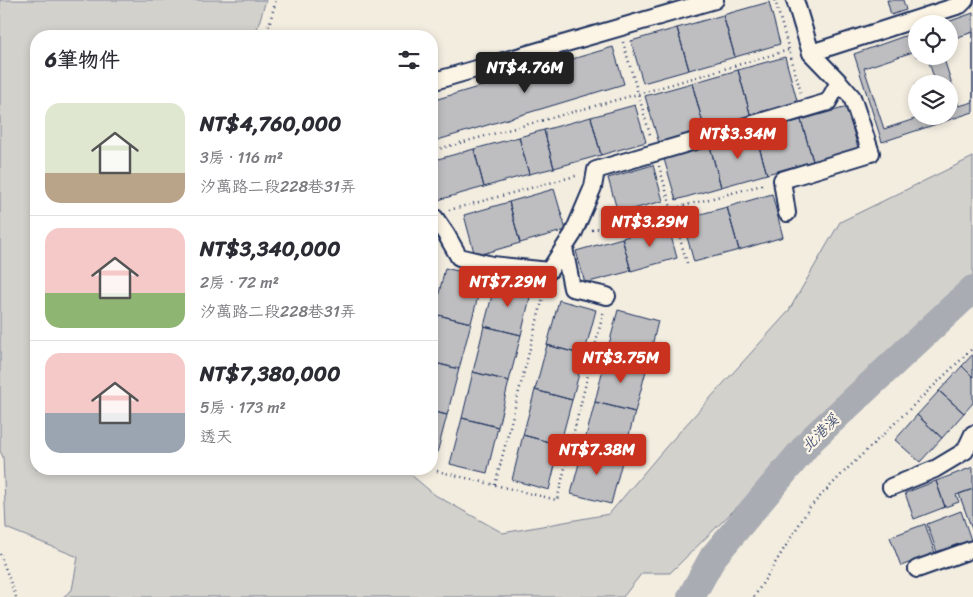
<!DOCTYPE html>
<html lang="zh-TW">
<meta charset="utf-8">
<style>
:root{--surface:#fff;--page:#f2f2f3;--text:#2b2b33;--muted:#7c7c81;--line:#e1e1e2;--accent:#c8321e}
body{margin:0;font-family:Sriracha,"LXGW WenKai TC",sans-serif;background:var(--page);color:var(--text);height:100vh;display:flex;flex-direction:column;font-size:19px;white-space:nowrap}
*{box-sizing:border-box;margin:0}
p{font-size:16px;color:var(--muted)}
.icon{flex:none;width:28px;height:28px;fill:none;stroke:currentColor;stroke-width:2;stroke-linecap:round;stroke-linejoin:round}
.map{position:relative;flex:1;overflow:hidden}
.side{position:absolute;left:30px;top:30px;width:408px;height:445px;display:flex;flex-direction:column;background:var(--surface);border-radius:20px;box-shadow:0 2px 8px #0003}
.side>*{flex:none}
.buttons{position:absolute;left:908px;top:15px;display:grid;gap:10px}
.buttons a{display:grid;place-items:center;width:50px;height:50px;border-radius:50%;background:var(--surface);box-shadow:0 2px 8px #0003;font-size:25px}
.price{position:absolute;translate:-50% -42px;padding:0 11px;border-radius:5px;background:var(--accent);color:#fff;font-size:16px;line-height:32px;filter:drop-shadow(0 1px 2px #0008)}
.price::after{content:'';position:absolute;left:50%;top:30px;width:15px;height:11px;margin-left:-8px;background:inherit;clip-path:polygon(0 0,100% 0,50% 100%)}
.price.selected{background:#222;color:#fff}
ul{padding:0;list-style:none}
li{display:flex;align-items:center;gap:15px;height:125px;padding:0 15px}
li+li{border-top:1px solid var(--line)}
li span{display:grid;place-items:center;flex:none;width:140px;height:100px;border-radius:15px;color:#555}
li>.icon{margin-inline-start:auto}
span .icon{width:60px;height:60px;fill:#fffc;stroke-width:1}
li b{font-size:21px}
h2{display:flex;justify-content:space-between;align-items:center;height:60px;padding:0 15px;font-size:21px}
.map>svg:first-child{display:block}
.green{fill:#d3d1cc;stroke:#778095}
.lines{fill:none;stroke-linecap:round;stroke-linejoin:round}
.river{stroke:#a9acb3;stroke-width:28}
.building{fill:#bebec0;stroke:#1b2f5e;fill-rule:evenodd}
.minor-casing{stroke:#1b2f5e;stroke-width:20}
.path{stroke:#1b2f5e;stroke-width:2.5;stroke-dasharray:1 4;stroke-linecap:butt}
.minor{stroke:#fcf5e5;stroke-width:16}
.labels{text-anchor:middle;stroke-width:4.5;stroke-linejoin:round;paint-order:stroke}
.water-label{font-size:15px;font-style:italic;fill:#465478;stroke:#fcf5e5}
</style>
<div class="map">
<svg width="973" height="597" viewBox="0 0 973 597">
<rect width="100%" height="100%" fill="#f3ede0"/>
<filter id="ink" filterUnits="userSpaceOnUse"><feTurbulence type="fractalNoise" baseFrequency=".02" numOctaves="2"/><feDisplacementMap in="SourceGraphic" scale="10" xChannelSelector="R" yChannelSelector="G"/><feConvolveMatrix kernelMatrix="1 2 1 2 8 2 1 2 1" color-interpolation-filters="sRGB"/></filter>
<g filter="url(#ink)">
<path class="green" d="M 0,0 L 266,0 L 255,36 L 36,36 L 36,469 L 404,469 L 435,495 L 503,533 L 609,514 L 665,448 L 788,312 L 840,222 L 973,157 L 973,275 L 670,573 L 642,573 L 623,597 L 63,597 L 72,590 L 78,557 L 6,528 L 3,457 L 0,451 Z"/>
<g class="lines">
<path class="river" d="M 691,597 L 713,557 L 812,439 L 973,289"/>
</g>
<path class="building" d="M 887,0 L 903,0 L 906,10 L 891,15 Z
M 769,2 L 780,44 L 735,57 L 723,15 Z
M 973,13 L 973,112 L 882,142 L 854,54 L 916,32 L 916,56 L 949,56 L 949,24 L 942,24 ZM 916,84 L 949,84 L 949,116 L 916,116 Z
M 723,15 L 735,57 L 689,70 L 677,28 Z
M 677,28 L 689,70 L 643,83 L 631,41 Z
M 973,32 L 973,102 L 959,106 L 943,56 L 949,56 L 949,40 Z
M 613,47 L 624,84 L 431,142 L 431,101 Z
M 916,51 L 916,56 L 927,56 L 936,84 L 916,84 L 916,116 L 924,116 L 884,129 L 864,68 Z
M 785,57 L 798,104 L 751,117 L 738,70 Z
M 738,70 L 751,117 L 705,131 L 692,83 Z
M 692,83 L 705,131 L 659,143 L 645,96 Z
M 635,105 L 646,142 L 601,155 L 591,117 Z
M 847,107 L 858,148 L 813,161 L 801,120 Z
M 591,117 L 601,155 L 554,168 L 544,130 Z
M 801,120 L 813,161 L 767,174 L 755,133 Z
M 544,130 L 554,168 L 529,174 L 519,137 Z
M 755,133 L 767,174 L 721,187 L 710,146 Z
M 519,137 L 529,174 L 484,187 L 474,149 Z
M 710,146 L 721,187 L 676,200 L 664,159 Z
M 474,149 L 484,187 L 431,202 L 431,161 Z
M 653,165 L 663,201 L 618,213 L 608,178 Z
M 554,189 L 566,230 L 520,243 L 509,202 Z
M 772,194 L 783,237 L 739,250 L 727,207 Z
M 509,202 L 520,243 L 475,256 L 464,215 Z
M 727,207 L 739,250 L 694,262 L 682,219 Z
M 668,225 L 677,258 L 631,271 L 622,238 Z
M 622,238 L 631,271 L 585,283 L 576,251 Z
M 445,268 L 483,277 L 471,323 L 434,314 Z
M 496,280 L 532,289 L 521,335 L 484,326 Z
M 559,300 L 596,310 L 584,355 L 547,345 Z
M 618,310 L 658,321 L 647,367 L 606,356 Z
M 434,314 L 471,323 L 459,369 L 431,362 L 431,322 Z
M 484,326 L 521,335 L 509,381 L 473,372 Z
M 547,345 L 584,355 L 572,400 L 535,390 Z
M 973,354 L 973,377 L 962,366 Z
M 606,356 L 647,367 L 635,412 L 595,402 Z
M 431,362 L 459,369 L 447,415 L 431,411 Z
M 962,366 L 973,377 L 973,403 L 964,413 L 939,391 Z
M 473,372 L 509,381 L 498,427 L 462,418 Z
M 535,390 L 572,400 L 560,445 L 523,435 Z
M 939,391 L 964,413 L 942,438 L 917,415 Z
M 595,402 L 635,412 L 623,458 L 583,448 Z
M 431,411 L 447,415 L 435,461 L 431,460 Z
M 917,415 L 942,438 L 920,462 L 895,440 Z
M 462,418 L 498,427 L 487,473 L 450,464 Z
M 523,435 L 560,445 L 549,490 L 512,480 Z
M 583,448 L 623,458 L 611,504 L 571,494 Z
M 973,467 L 973,489 L 956,495 L 959,502 L 945,507 L 936,481 Z
M 936,481 L 945,507 L 914,519 L 905,493 Z
M 973,489 L 973,532 L 959,494 Z
M 961,511 L 971,540 L 937,552 L 927,524 Z
M 925,524 L 935,553 L 901,566 L 890,537 Z"/>
<g class="lines">
<defs>
<path id="minor" d="M 811,53 L 960,5 L 965,0
M 431,82 L 715,0
M 787,213 L 782,180 L 871,153 L 852,97 L 839,82
M 431,218 L 435,218 L 446,234 L 459,257 L 492,265 L 549,271 L 573,234 L 593,187 L 596,170 L 828,102 L 839,82 L 811,53 L 795,0
M 564,248 L 572,288 L 607,296
M 891,487 L 935,469 L 965,451 L 973,434
M 917,569 L 973,549"/>
</defs>
<use href="#minor" class="minor-casing"/>
<path class="path" d="M 775,0 L 801,93
M 266,36 L 276,0
M 623,42 L 651,138
M 431,151 L 638,94 L 789,50
M 659,166 L 687,263
M 449,210 L 579,175
M 592,230 L 766,184
M 437,471 L 557,500 L 604,310
M 495,485 L 546,286
M 0,554 L 16,597
M 754,597 L 810,507 L 843,473 L 973,348"/>
<use href="#minor" class="minor"/>
</g>
</g>
<g class="labels">
<g class="water-label">
<text transform="translate(820 433) rotate(-45)" y="5">北港溪</text>
</g>
</g>
</svg>
<div class="buttons">
<a><svg class="icon" aria-label="locate" viewBox="0 0 24 24"><circle cx="12" cy="12" r="6"/><path d="M12 2v4M12 18v4M2 12h4M18 12h4"/></svg></a>
<a><svg class="icon" aria-label="layers" viewBox="0 0 24 24"><path d="M12 4l9 5-9 5-9-5zM3 14l9 5 9-5"/></svg></a>
</div>
<b class="price selected" style="left:525px;top:94px">NT$4.76M</b>
<b class="price" style="left:738px;top:160px">NT$3.34M</b>
<b class="price" style="left:650px;top:248px">NT$3.29M</b>
<b class="price" style="left:508px;top:308px">NT$7.29M</b>
<b class="price" style="left:621px;top:384px">NT$3.75M</b>
<b class="price" style="left:597px;top:476px">NT$7.38M</b>
<section class="side">
<h2>6筆物件<svg class="icon" aria-label="filters" viewBox="0 0 24 24"><path d="M4 7h16M4 17h16"/><circle cx="9" cy="7" r="2"/><circle cx="15" cy="17" r="2"/></svg></h2>
<ul>
<li><span style="background:linear-gradient(#dfe7d0 70%,#b9a48a 0)"><svg class="icon" aria-label="home" viewBox="0 0 24 24"><path d="M3 11l9-7 9 7M6 9v11h12V9"/></svg></span><div><b>NT$4,760,000</b><p>3房 · 116 m²</p><p>汐萬路二段228巷31弄</p></div></li>
<li><span style="background:linear-gradient(#f6c9c9 65%,#8fb573 0)"><svg class="icon" aria-label="home" viewBox="0 0 24 24"><path d="M3 11l9-7 9 7M6 9v11h12V9"/></svg></span><div><b>NT$3,340,000</b><p>2房 · 72 m²</p><p>汐萬路二段228巷31弄</p></div></li>
<li><span style="background:linear-gradient(#f6c9c9 60%,#9aa5b1 0)"><svg class="icon" aria-label="home" viewBox="0 0 24 24"><path d="M3 11l9-7 9 7M6 9v11h12V9"/></svg></span><div><b>NT$7,380,000</b><p>5房 · 173 m²</p><p>透天</p></div></li>
</ul>
</section>
</div>
